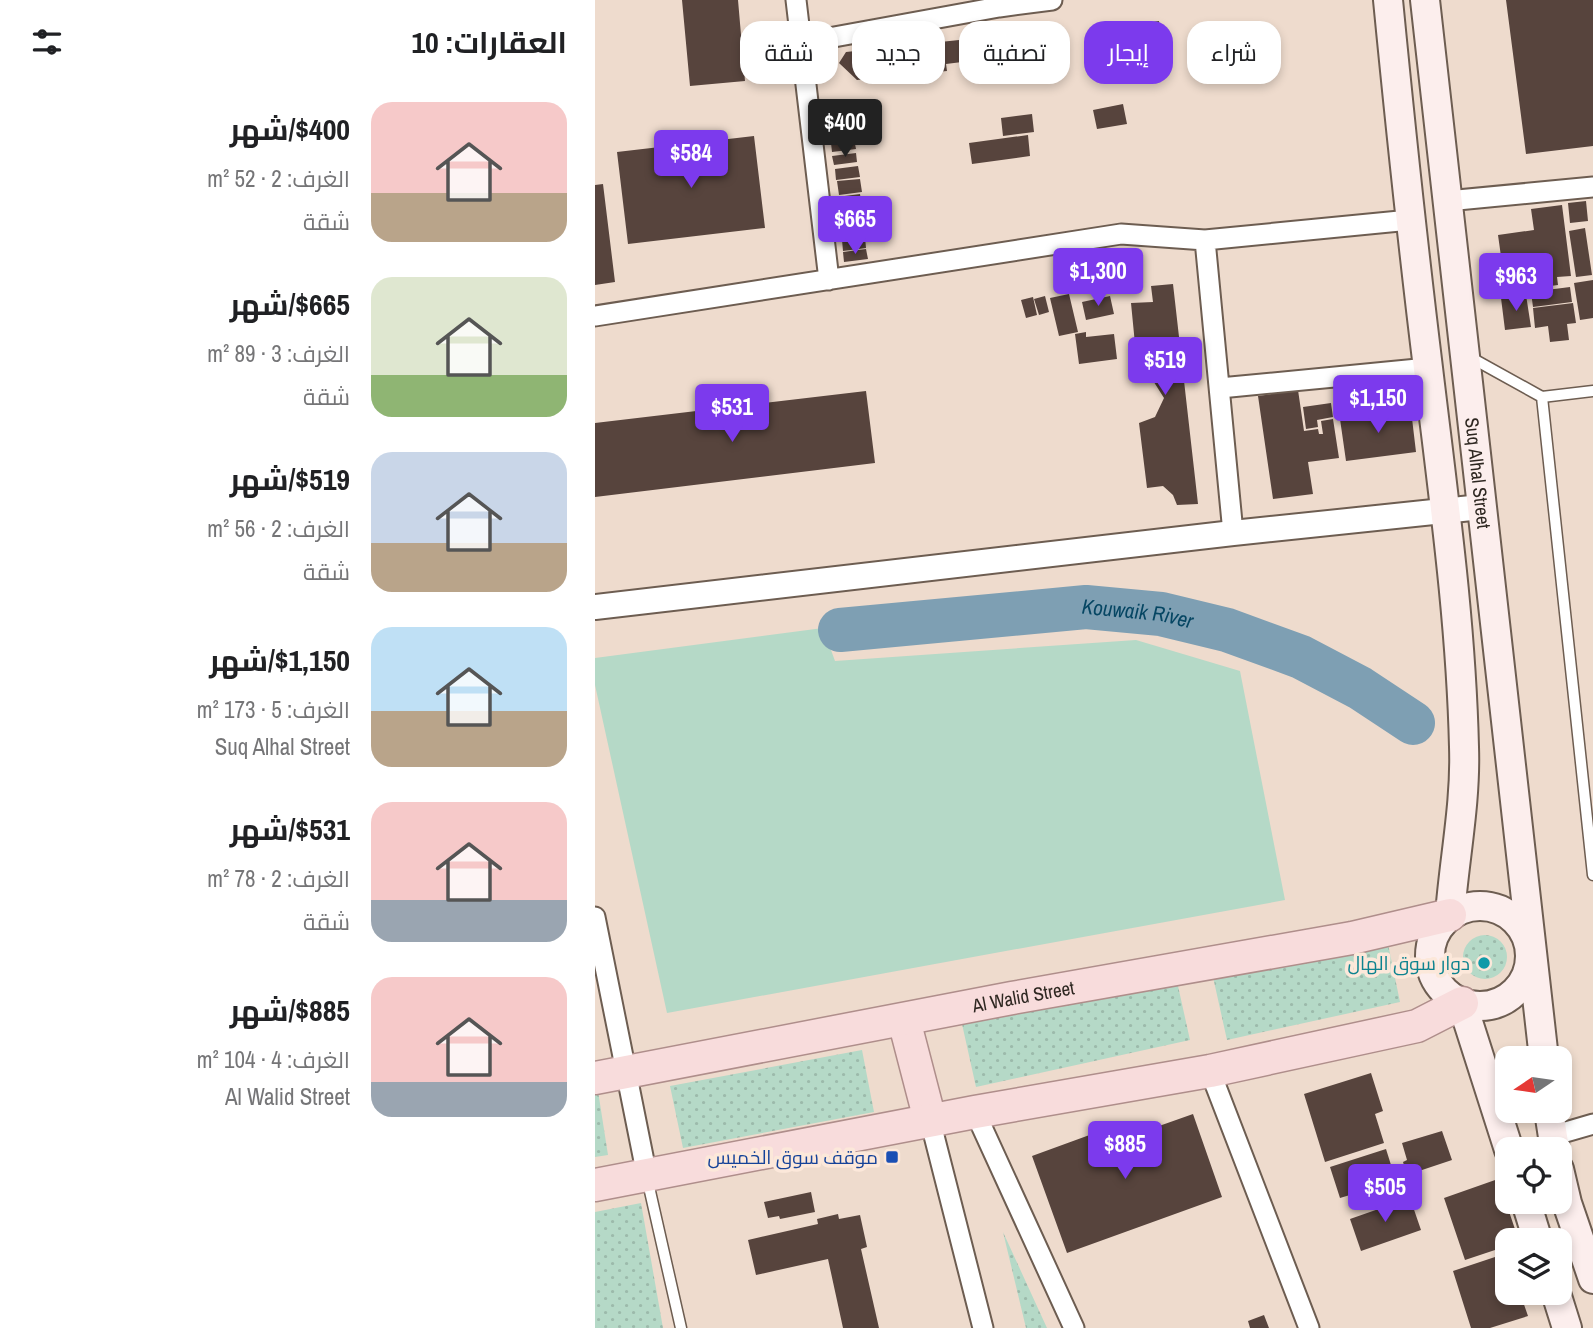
<!DOCTYPE html>
<html lang="ar">
<meta charset="utf-8">
<style>
:root{--surface:#fff;--page:#f2f2f2;--text:#202124;--muted:#757577;--accent:#7c3aed}
body{margin:0;font-family:"Archivo Narrow",Cairo,sans-serif;background:var(--page);color:var(--text);direction:rtl;height:100vh;display:flex;flex-direction:column;font-size:26px;white-space:nowrap}
*{box-sizing:border-box;margin:0}
p{font-size:23px;color:var(--muted)}
.icon{flex:none;width:38px;height:38px;fill:none;stroke:currentColor;stroke-width:2;stroke-linecap:round;stroke-linejoin:round}
.map{position:relative;flex:1;overflow:hidden;direction:ltr}
.drawer{display:flex;flex-direction:column;background:var(--surface);width:595px}
.drawer>*{flex:none}
.hud{position:absolute;left:21px;top:21px;width:665px;height:63px;direction:rtl;display:flex;gap:14px}
.needle{width:46px;rotate:257deg}
.buttons{position:absolute;left:900px;top:1046px;display:grid;gap:14px}
.buttons a{display:grid;place-items:center;width:77px;height:77px;border-radius:14px;background:var(--surface);box-shadow:0 4px 10px #0003;font-size:35px}
.price{position:absolute;translate:-50% -60px;padding:0 16px;border-radius:7px;background:var(--accent);color:#fff;font-size:23px;line-height:46px;filter:drop-shadow(0 2px 4px #0008)}
.price::after{content:'';position:absolute;left:50%;top:42px;width:21px;height:16px;margin-left:-10px;background:inherit;clip-path:polygon(0 0,100% 0,50% 100%)}
.price.on{background:#222;color:#fff}
ul{padding:0;list-style:none}
li{display:flex;align-items:center;gap:21px;height:175px;padding:0 28px}
li span{display:grid;place-items:center;flex:none;width:196px;height:140px;border-radius:21px;color:#555}
li>.icon{margin-inline-start:auto}
span .icon{width:84px;height:84px;fill:#fffc;stroke-width:1}
li b{font-size:30px}
h2{display:flex;justify-content:space-between;align-items:center;height:84px;padding:0 28px;font-size:30px}
.pill{padding:0 24px;border-radius:21px;background:var(--surface);box-shadow:0 4px 10px #0003;font-size:24px;line-height:63px}
.pill.on{background:var(--accent);color:#fff}
main{display:flex;flex:1;min-height:0}
.map>svg:first-child{display:block}
.grass{fill:url(#grass-dots)}
.park{fill:#b5d9c7}
.lines{fill:none;stroke-linecap:round;stroke-linejoin:round}
.river{stroke:#7e9fb3;stroke-width:44}
.building{fill:#57443d}
.service-casing{stroke:#6d5d51;stroke-width:13}
.minor-casing{stroke:#6d5d51;stroke-width:23}
.tertiary-casing{stroke:#6d5d51;stroke-width:28}
.secondary-casing{stroke:#6d5d51;stroke-width:32}
.primary-casing{stroke:#af8e8b;stroke-width:35}
.service{stroke:#fff;stroke-width:10}
.minor{stroke:#fff;stroke-width:19}
.tertiary{stroke:#fff;stroke-width:24}
.secondary{stroke:#fceeed;stroke-width:28}
.primary{stroke:#f8dcdc;stroke-width:32}
.culture-dot{fill:#0f9aa8;stroke:#fce8da;stroke-width:2.5}
.transit-dot{fill:#1a4fb4;stroke:#fce8da;stroke-width:2.5}
.labels{text-anchor:middle;stroke-width:7;stroke-linejoin:round;paint-order:stroke}
.street-label{font-size:19px;fill:#2e2721;stroke:#fce8da}
.culture-label{font-size:19px;fill:#0d838f;stroke:#fce8da;text-anchor:end}
.transit-label{font-size:19px;fill:#164399;stroke:#fce8da;text-anchor:end}
.water-label{font-size:21px;font-style:italic;fill:#064663;stroke:#fce8da}
</style>
<main>
<div class="map">
<svg width="998" height="1328" viewBox="0 0 998 1328">
<defs>
<pattern id="grass-dots" width="8" height="8" patternUnits="userSpaceOnUse" patternTransform="scale(1.75)"><rect width="8" height="8" fill="#b5d9c7"/><path d="M2 2h.1M6 6h.1" fill="none" stroke="#9cbaab" stroke-width="1.8" stroke-linecap="round"/></pattern>
</defs>
<rect width="100%" height="100%" fill="#eedbcd"/>
<path class="grass" d="M868 957a22 22 0 1 1 44 0a22 22 0 1 1-44 0Z
M 792,939 L 805,1002 L 632,1040 L 618,977 Z
M 581,977 L 595,1040 L 381,1087 L 367,1024 Z
M 267,1050 L 279,1112 L 88,1148 L 75,1086 Z
M 0,1091 L 3,1091 L 13,1155 L 0,1157 Z
M 46,1203 L 68,1328 L 0,1328 L 0,1212 Z
M 408,1232 L 452,1328 L 431,1328 Z"/>
<path class="park" d="M 228,628 L 240,661 L 541,640 L 645,671 L 690,900 L 72,1013 L 0,685 L 0,658 Z"/>
<g class="lines">
<path class="river" id="s1" d="M 245,630 L 491,607 L 566,614 L 632,630 L 706,657 L 765,688 L 818,723"/>
</g>
<path class="building" d="M 87,0 L 143,0 L 150,81 L 95,86 Z
M 911,0 L 998,0 L 998,146 L 931,154 Z
M 564,21 L 566,39 L 550,41 L 547,23 Z
M 364,40 L 367,62 L 351,64 L 352,71 L 262,80 L 244,63 L 251,52 Z
M 528,104 L 532,124 L 502,129 L 498,110 Z
M 437,114 L 439,132 L 408,136 L 406,118 Z
M 257,128 L 258,138 L 235,141 L 234,131 Z
M 433,135 L 435,156 L 377,164 L 374,143 Z
M 159,136 L 170,228 L 33,244 L 22,152 Z
M 259,139 L 261,149 L 237,152 L 236,143 Z
M 261,153 L 262,162 L 239,165 L 237,156 Z
M 263,166 L 265,177 L 241,180 L 240,169 Z
M 265,179 L 267,192 L 244,195 L 242,181 Z
M 8,184 L 20,282 L 0,285 L 0,185 Z
M 265,194 L 269,222 L 246,225 L 242,197 Z
M 991,201 L 993,221 L 975,223 L 973,203 Z
M 967,205 L 976,276 L 962,277 L 963,285 L 911,292 L 903,235 L 939,230 L 936,209 Z
M 269,226 L 271,235 L 247,239 L 246,229 Z
M 990,228 L 997,275 L 981,277 L 974,231 Z
M 270,237 L 271,248 L 248,251 L 247,240 Z
M 271,249 L 273,259 L 249,262 L 248,252 Z
M 998,280 L 998,318 L 985,320 L 979,283 Z
M 578,284 L 603,504 L 582,505 L 578,495 L 568,486 L 552,488 L 544,423 L 560,417 L 569,398 L 557,379 L 543,375 L 536,303 L 558,302 L 556,286 Z
M 975,287 L 977,302 L 938,307 L 936,292 Z
M 474,294 L 483,332 L 464,336 L 455,298 Z
M 931,295 L 936,327 L 910,330 L 906,298 Z
M 450,296 L 454,312 L 444,315 L 439,299 Z
M 515,296 L 519,314 L 491,320 L 487,302 Z
M 438,297 L 442,315 L 431,318 L 426,300 Z
M 978,303 L 981,323 L 972,324 L 974,340 L 955,342 L 953,326 L 940,328 L 938,308 Z
M 491,332 L 491,337 L 519,334 L 522,359 L 484,364 L 480,334 Z
M 703,390 L 709,431 L 723,429 L 724,434 L 728,434 L 726,421 L 738,419 L 744,458 L 713,462 L 718,494 L 678,499 L 663,396 Z
M 271,391 L 280,463 L 0,497 L 0,423 Z
M 736,403 L 738,417 L 722,420 L 723,427 L 711,429 L 708,407 Z
M 816,410 L 821,452 L 751,461 L 745,419 Z
M 776,1073 L 788,1111 L 780,1114 L 789,1143 L 730,1162 L 709,1094 Z
M 598,1114 L 627,1197 L 472,1253 L 437,1156 L 511,1129 L 516,1143 Z
M 847,1131 L 857,1160 L 812,1175 L 808,1162 L 812,1160 L 807,1143 Z
M 791,1149 L 801,1181 L 745,1198 L 735,1167 Z
M 903,1179 L 924,1241 L 912,1241 L 912,1246 L 870,1260 L 849,1198 Z
M 216,1192 L 220,1212 L 185,1219 L 184,1216 L 173,1218 L 169,1202 Z
M 815,1198 L 826,1230 L 766,1251 L 755,1219 Z
M 243,1214 L 244,1219 L 265,1215 L 272,1247 L 266,1249 L 284,1328 L 248,1328 L 233,1259 L 161,1275 L 153,1240 L 223,1224 L 222,1219 Z
M 912,1253 L 912,1293 L 925,1293 L 933,1316 L 895,1328 L 876,1328 L 858,1271 Z
M 669,1315 L 674,1328 L 655,1328 L 653,1321 Z"/>
<g class="lines">
<defs>
<path id="service" d="M 873,356 L 947,397 L 998,391
M 947,397 L 998,875
M 52,1178 L 86,1328"/>
<path id="minor" d="M 201,0 L 234,280
M 206,43 L 404,7 L 457,0
M 852,201 L 998,187
M 610,240 L 638,533
M 0,316 L 526,234 L 610,240 L 815,220
M 625,388 L 833,368
M 0,917 L 52,1176
M 615,1071 L 714,1328
M 380,1112 L 479,1328
M 335,1120 L 388,1328
M 957,1136 L 998,1124"/>
<path id="tertiary" d="M 0,607 L 638,533 L 886,507"/>
<g id="secondary">
<path d="M 793,0 C 805,123 818,246 833,368 C 848,494 866,620 869,747 C 871,803 859,860 855,915"/>
<path id="s2" d="M 830,0 L 949,1059"/>
<circle cx="885" cy="956" r="50"/>
<path d="M 867,1003 L 914,1150"/>
<path d="M 954,1111 L 960,1150"/>
<path d="M 964,1169 L 972,1203 L 998,1279"/>
<path d="M 931,1202 L 943,1241"/>
<path d="M 961,1293 L 972,1328"/>
</g>
<g id="primary">
<path d="M 309,1020 L 335,1120"/>
<path id="s3" d="M 0,1078 L 417,998 L 757,938 L 855,915"/>
<path d="M 0,1185 L 380,1112 L 615,1071 L 822,1026 L 867,1003"/>
</g>
</defs>
<use href="#service" class="service-casing"/>
<use href="#minor" class="minor-casing"/>
<use href="#tertiary" class="tertiary-casing"/>
<use href="#secondary" class="secondary-casing"/>
<use href="#primary" class="primary-casing"/>
<use href="#service" class="service"/>
<use href="#minor" class="minor"/>
<use href="#tertiary" class="tertiary"/>
<use href="#secondary" class="secondary"/>
<use href="#primary" class="primary"/>
</g>
<circle class="culture-dot" cx="889" cy="963" r="7"/>
<rect class="transit-dot" x="290" y="1150" width="14" height="14" rx="3.5"/>
<g class="labels">
<g class="street-label">
<text dy="7" stroke="none"><textPath href="#s2" startOffset="476">Suq Alhal Street</textPath></text>
<text dy="7" stroke="none"><textPath href="#s3" startOffset="436">Al Walid Street</textPath></text>
</g>
<g class="culture-label">
<text x="875" y="970">دوار سوق الهال</text>
</g>
<g class="transit-label">
<text x="283" y="1164">موقف سوق الخميس</text>
</g>
<g class="water-label">
<text dy="7" stroke="none"><textPath href="#s1" startOffset="299">Kouwaik River</textPath></text>
</g>
</g>
</svg>
<div class="buttons">
<a><svg class="needle" viewBox="-14 -14 28 28"><path d="M0-13l5 13h-10z" fill="#e53935"/><path d="M0 13l5-13h-10z" fill="#757577"/></svg></a>
<a><svg class="icon" aria-label="locate" viewBox="0 0 24 24"><circle cx="12" cy="12" r="6"/><path d="M12 2v4M12 18v4M2 12h4M18 12h4"/></svg></a>
<a><svg class="icon" aria-label="layers" viewBox="0 0 24 24"><path d="M12 4l9 5-9 5-9-5zM3 14l9 5 9-5"/></svg></a>
</div>
<b class="price on" style="left:250px;top:159px">$400</b>
<b class="price" style="left:96px;top:190px">$584</b>
<b class="price" style="left:260px;top:256px">$665</b>
<b class="price" style="left:503px;top:308px">$1,300</b>
<b class="price" style="left:921px;top:313px">$963</b>
<b class="price" style="left:570px;top:397px">$519</b>
<b class="price" style="left:783px;top:435px">$1,150</b>
<b class="price" style="left:137px;top:444px">$531</b>
<b class="price" style="left:530px;top:1181px">$885</b>
<b class="price" style="left:790px;top:1224px">$505</b>
<div class="hud">
<a class="pill">شراء</a>
<a class="pill on">إيجار</a>
<a class="pill">تصفية</a>
<a class="pill">جديد</a>
<a class="pill">شقة</a>
</div>
</div>
<section class="drawer">
<h2>العقارات: 10<svg class="icon" aria-label="filters" viewBox="0 0 24 24"><path d="M4 7h16M4 17h16"/><circle cx="9" cy="7" r="2"/><circle cx="15" cy="17" r="2"/></svg></h2>
<ul>
<li><span style="background:linear-gradient(#f6c9c9 65%,#b9a48a 0)"><svg class="icon" aria-label="home" viewBox="0 0 24 24"><path d="M3 11l9-7 9 7M6 9v11h12V9"/></svg></span><div><b>$400/شهر</b><p>الغرف: 2 · 52 m²</p><p>شقة</p></div></li>
<li><span style="background:linear-gradient(#dfe7d0 70%,#8fb573 0)"><svg class="icon" aria-label="home" viewBox="0 0 24 24"><path d="M3 11l9-7 9 7M6 9v11h12V9"/></svg></span><div><b>$665/شهر</b><p>الغرف: 3 · 89 m²</p><p>شقة</p></div></li>
<li><span style="background:linear-gradient(#c9d6e8 65%,#b9a48a 0)"><svg class="icon" aria-label="home" viewBox="0 0 24 24"><path d="M3 11l9-7 9 7M6 9v11h12V9"/></svg></span><div><b>$519/شهر</b><p>الغرف: 2 · 56 m²</p><p>شقة</p></div></li>
<li><span style="background:linear-gradient(#bfe0f5 60%,#b9a48a 0)"><svg class="icon" aria-label="home" viewBox="0 0 24 24"><path d="M3 11l9-7 9 7M6 9v11h12V9"/></svg></span><div><b>$1,150/شهر</b><p>الغرف: 5 · 173 m²</p><p>Suq Alhal Street</p></div></li>
<li><span style="background:linear-gradient(#f6c9c9 70%,#9aa5b1 0)"><svg class="icon" aria-label="home" viewBox="0 0 24 24"><path d="M3 11l9-7 9 7M6 9v11h12V9"/></svg></span><div><b>$531/شهر</b><p>الغرف: 2 · 78 m²</p><p>شقة</p></div></li>
<li><span style="background:linear-gradient(#f6c9c9 75%,#9aa5b1 0)"><svg class="icon" aria-label="home" viewBox="0 0 24 24"><path d="M3 11l9-7 9 7M6 9v11h12V9"/></svg></span><div><b>$885/شهر</b><p>الغرف: 4 · 104 m²</p><p>Al Walid Street</p></div></li>
</ul>
</section>
</main>
